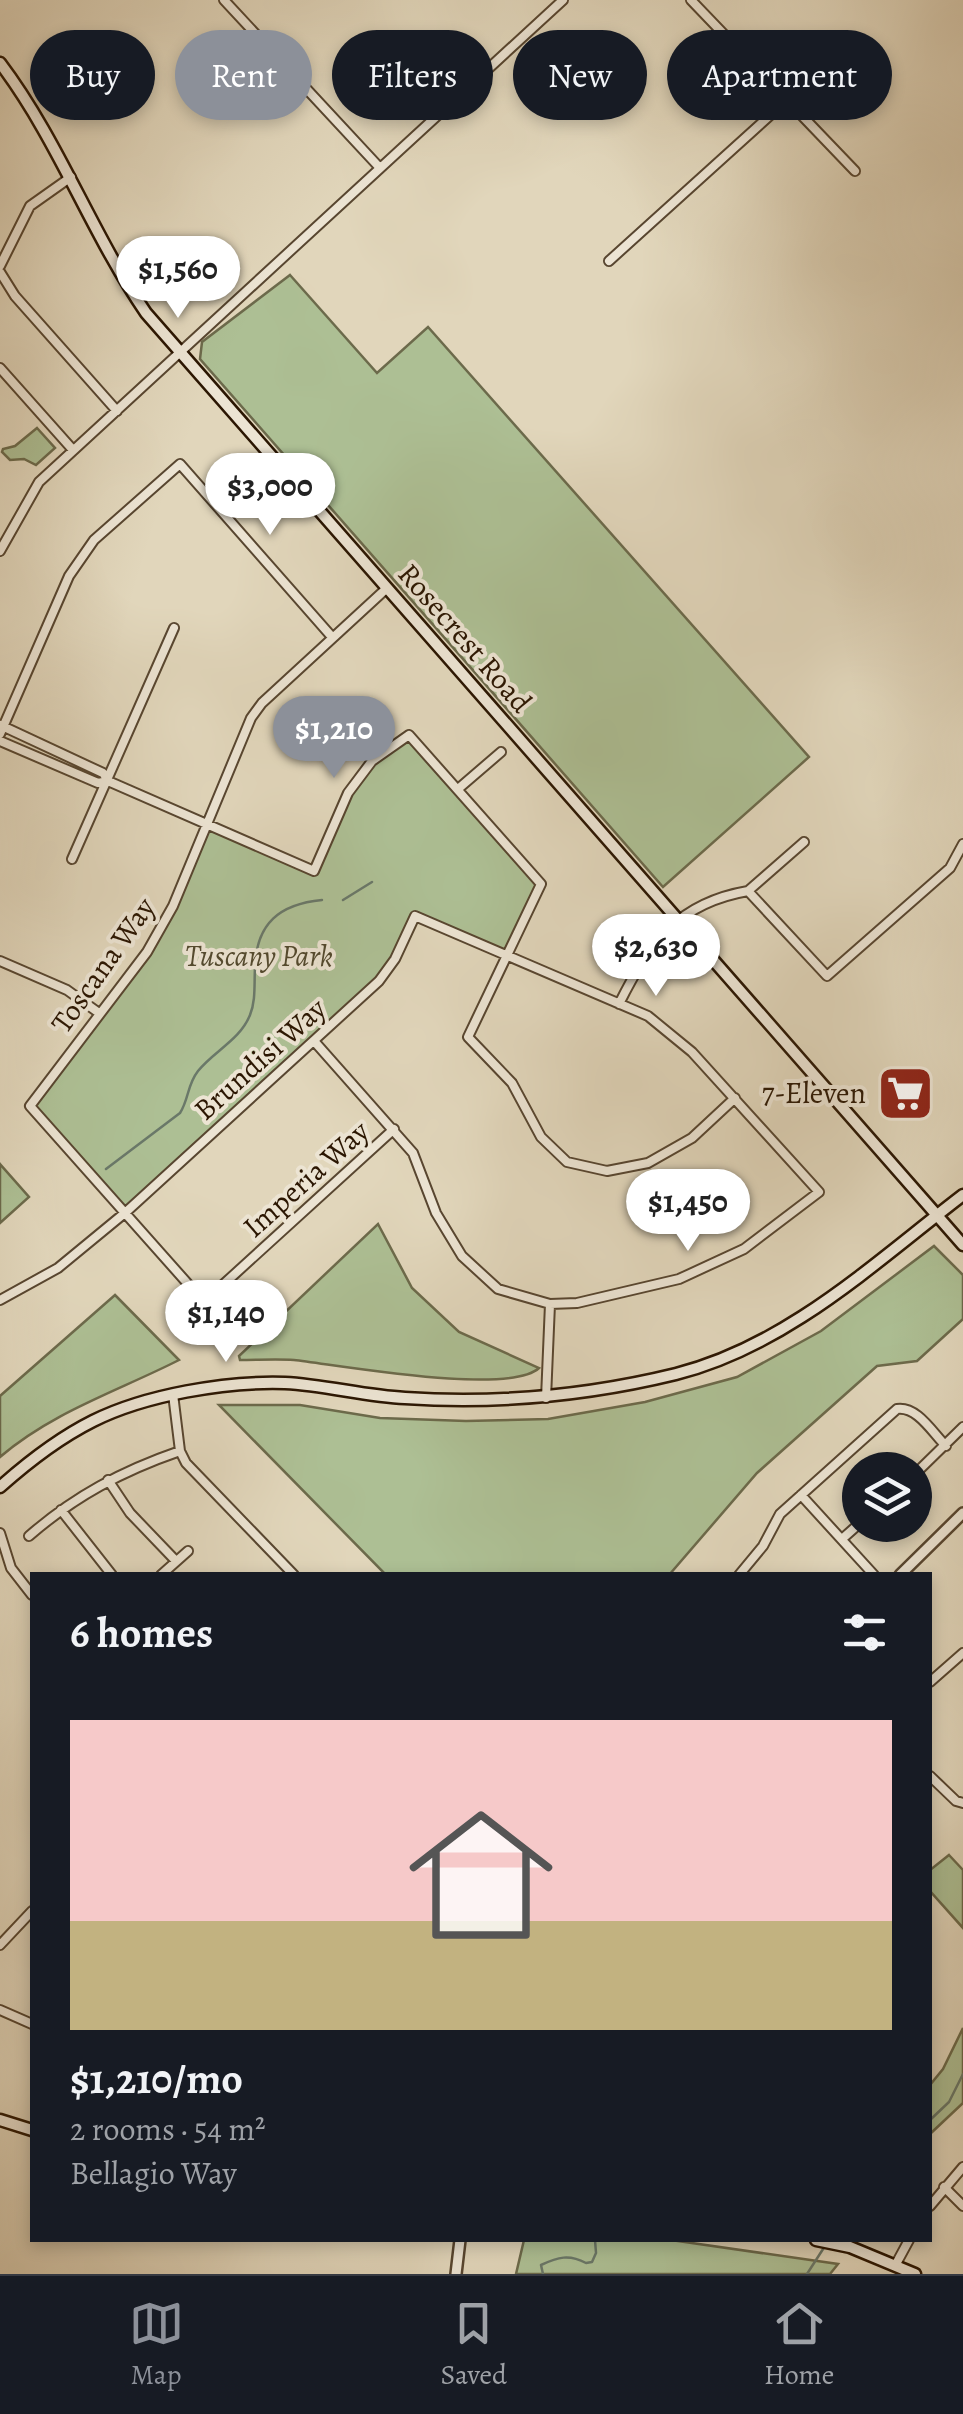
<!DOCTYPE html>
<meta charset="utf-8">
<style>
:root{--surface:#171b24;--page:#242831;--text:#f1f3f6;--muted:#9ea1a6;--line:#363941;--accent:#8c9099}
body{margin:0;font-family:Alegreya,serif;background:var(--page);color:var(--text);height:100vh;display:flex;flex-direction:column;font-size:38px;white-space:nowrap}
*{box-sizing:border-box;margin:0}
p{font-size:32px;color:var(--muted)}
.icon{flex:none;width:55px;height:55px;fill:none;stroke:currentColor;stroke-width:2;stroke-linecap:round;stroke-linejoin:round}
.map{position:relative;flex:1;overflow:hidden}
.drawer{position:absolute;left:30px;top:1572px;width:902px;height:670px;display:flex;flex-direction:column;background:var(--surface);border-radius:0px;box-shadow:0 5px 15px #0003}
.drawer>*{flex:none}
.banner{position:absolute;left:30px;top:30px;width:905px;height:90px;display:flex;gap:20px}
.buttons{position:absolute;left:842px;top:1452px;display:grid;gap:20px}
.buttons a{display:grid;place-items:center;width:90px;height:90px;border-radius:50%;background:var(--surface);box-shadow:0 5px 15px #0003;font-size:50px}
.price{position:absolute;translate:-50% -85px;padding:0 22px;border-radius:35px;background:#fff;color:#222;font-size:32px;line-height:65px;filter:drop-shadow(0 2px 5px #0008)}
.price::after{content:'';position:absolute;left:50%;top:60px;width:30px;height:22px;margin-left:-15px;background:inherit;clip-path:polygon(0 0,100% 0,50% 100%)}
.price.selected{background:var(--accent);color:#fff}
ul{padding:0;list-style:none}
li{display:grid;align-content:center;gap:20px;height:530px;padding:0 40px}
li+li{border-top:2px solid var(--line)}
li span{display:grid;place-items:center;height:310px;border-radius:0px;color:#555}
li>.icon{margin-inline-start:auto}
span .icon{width:180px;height:180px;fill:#fffc;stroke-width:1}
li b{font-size:42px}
h2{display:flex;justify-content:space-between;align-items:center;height:120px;padding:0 40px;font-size:42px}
.pill{padding:0 35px;border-radius:45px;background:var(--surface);box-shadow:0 5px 15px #0003;font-size:35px;line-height:90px}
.pill.selected{background:var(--accent);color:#fff}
.tab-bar{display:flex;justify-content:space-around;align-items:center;height:140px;border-top:2px solid var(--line);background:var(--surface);font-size:28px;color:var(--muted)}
.tab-bar a{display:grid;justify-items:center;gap:5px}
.tab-bar .selected{color:var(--accent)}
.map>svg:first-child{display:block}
.green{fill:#adbf94;stroke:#6c6a4b;stroke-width:2.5}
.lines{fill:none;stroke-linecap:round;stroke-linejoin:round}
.stream{stroke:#6a7869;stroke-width:2.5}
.minor-casing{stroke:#584630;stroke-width:12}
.tertiary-casing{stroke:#584630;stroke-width:14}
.secondary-casing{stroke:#2b1602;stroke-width:15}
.minor{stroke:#ece4d3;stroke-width:8}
.tertiary{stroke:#ece4d3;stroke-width:9}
.secondary{stroke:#ece4d3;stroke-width:10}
.labels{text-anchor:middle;stroke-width:8;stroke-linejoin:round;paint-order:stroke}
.street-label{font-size:30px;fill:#2b1602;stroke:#ece4d3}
.park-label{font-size:30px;font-style:italic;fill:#52492e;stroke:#ece4d3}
.poi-label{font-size:30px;fill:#2b1602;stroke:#ece4d3;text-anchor:end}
</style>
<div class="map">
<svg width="963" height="2274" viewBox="0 0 963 2274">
<rect width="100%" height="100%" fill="#e1d6bb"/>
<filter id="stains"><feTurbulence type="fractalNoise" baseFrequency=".002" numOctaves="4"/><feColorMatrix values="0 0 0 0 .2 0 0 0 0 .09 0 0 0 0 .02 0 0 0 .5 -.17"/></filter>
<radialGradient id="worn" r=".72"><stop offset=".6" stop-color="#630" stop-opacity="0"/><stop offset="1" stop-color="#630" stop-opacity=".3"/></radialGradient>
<path class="green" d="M 290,275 L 377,373 L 428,327 L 809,757 L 663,887 L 200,359 L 202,342 Z
M 37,428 L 55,448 L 36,465 L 24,459 L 10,460 L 2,452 L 3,449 L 15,446 Z
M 409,735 L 541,884 L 507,954 L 415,916 L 379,981 L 126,1212 L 30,1106 L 147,952 L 173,906 L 207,824 L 314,871 L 348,793 L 372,761 Z
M 0,1164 L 29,1197 L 0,1223 Z
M 378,1224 L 412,1288 L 459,1332 L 539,1368 C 509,1396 339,1365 294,1360 C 276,1359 258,1360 240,1360 L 239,1356 Z
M 934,1246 L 963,1275 L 963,1319 L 917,1361 L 877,1366 L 757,1473 L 669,1575 L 386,1575 L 219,1405 L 300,1405 L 380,1418 L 466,1421 L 548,1419 L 645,1402 L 737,1377 L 821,1331 Z
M 115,1295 L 179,1360 C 118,1391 52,1412 0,1457 L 0,1396 Z
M 949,1855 L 963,1870 L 963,1928 L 930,1891 L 930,1870 Z
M 963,2028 L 963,2103 L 930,2134 L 930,2085 L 943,2069 Z
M 524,2240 L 671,2240 L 838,2264 L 830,2274 L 516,2274 Z"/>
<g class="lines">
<path class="stream" d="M 343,900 L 372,882
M 106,1169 L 180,1113 C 189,1099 187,1085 198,1071 C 214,1051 240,1040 250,1015 C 256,1000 254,984 255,968 C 256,923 280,904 322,900
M 930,2120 L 949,2102 L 963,2074
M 543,2274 L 541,2265 C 558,2257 569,2254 586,2263 L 592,2262 L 596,2253 L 595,2240
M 807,2274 L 825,2246"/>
<defs>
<path id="minor" d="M 224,0 L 380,168
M 691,0 L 855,171
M 609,261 L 787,100
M 0,266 L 30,206 L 71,177
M 0,272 L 15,296 L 117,411
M 0,368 L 73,450
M 0,551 L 39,482 L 563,0
M 387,588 L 262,703 L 251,718 L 173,906 L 147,952 L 30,1106 L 204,1302 L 394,1129
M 0,725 L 103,773 L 108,781 L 314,871 L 348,793 L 372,761 L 409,735 L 541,884 L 468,1037 L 512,1083 L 541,1137 L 567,1162 L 607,1171 L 648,1163 L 692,1138 L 735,1098
M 0,734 L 69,576 L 94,540 L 180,464 L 332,637
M 0,741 L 98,783 L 108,781
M 458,789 L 501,752
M 72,859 L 174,628
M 748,891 L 827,976 L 950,868 L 963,844
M 748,891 L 804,842
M 0,961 L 67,990 L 99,1013
M 619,1004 C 650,942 678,903 748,891
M 0,1300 L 58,1268 L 126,1212 L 379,981 L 395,959 L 415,916 L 648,1016 L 692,1052 L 819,1192 L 744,1249 L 679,1279 L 577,1303 L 550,1304 L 498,1289 L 462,1256 L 436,1213 L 413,1153 L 314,1041
M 173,1394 L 180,1451 L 186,1463 L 294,1575
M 546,1398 L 550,1304
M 915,1474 L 963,1427
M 108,1480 L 130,1513 L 176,1561
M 801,1495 L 874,1575
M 61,1510 L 112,1575
M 0,1533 L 11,1568 L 32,1595
M 29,1536 C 75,1496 122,1471 180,1451
M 842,1539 L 860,1523
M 161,1575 L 188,1551
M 739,1575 L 763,1546 L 780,1514 L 897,1409 C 917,1406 932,1432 946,1446
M 930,1682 L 963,1653
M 930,1776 L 956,1801 L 963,1803
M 0,1945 L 32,1911
M 0,2010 L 32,2024
M 944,2187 L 963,2206
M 930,2206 L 963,2167
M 896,2264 L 909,2240"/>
<path id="tertiary" d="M 900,1575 L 963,1513
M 456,2274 L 460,2240"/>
<path id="secondary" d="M 0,63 C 59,141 91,233 146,313 L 963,1245
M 0,1487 C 28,1462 59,1438 93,1421 C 145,1395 226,1381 285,1383 C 325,1385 365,1396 405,1398 C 496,1404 586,1396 676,1374 C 787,1346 874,1263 963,1195
M 0,2120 L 32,2130
M 816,2240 L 850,2247 L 915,2274"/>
</defs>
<use href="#minor" class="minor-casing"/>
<use href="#tertiary" class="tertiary-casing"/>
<use href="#secondary" class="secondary-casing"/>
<use href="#minor" class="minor"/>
<use href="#tertiary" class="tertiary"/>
<use href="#secondary" class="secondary"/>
</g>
<defs>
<symbol id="supermarket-square" viewBox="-11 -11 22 22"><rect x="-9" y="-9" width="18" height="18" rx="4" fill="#8f2418" stroke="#ece4d3"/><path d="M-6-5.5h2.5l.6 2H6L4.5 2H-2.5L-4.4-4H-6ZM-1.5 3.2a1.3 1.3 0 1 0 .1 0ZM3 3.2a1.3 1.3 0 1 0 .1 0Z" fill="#fff"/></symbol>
</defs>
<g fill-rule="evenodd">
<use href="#supermarket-square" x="874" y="1062" width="63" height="63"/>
</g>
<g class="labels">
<g class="street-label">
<text transform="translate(465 638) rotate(49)" y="10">Rosecrest Road</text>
<text transform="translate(103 965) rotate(-55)" y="10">Toscana Way</text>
<text transform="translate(260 1059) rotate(-42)" y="10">Brundisi Way</text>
<text transform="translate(306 1179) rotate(-42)" y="10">Imperia Way</text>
</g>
<g class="park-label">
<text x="259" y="966">Tuscany Park</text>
</g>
<g class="poi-label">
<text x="866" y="1103">7-Eleven</text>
</g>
</g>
<rect width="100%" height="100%" filter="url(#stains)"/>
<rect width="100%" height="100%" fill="url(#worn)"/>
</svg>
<div class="buttons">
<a><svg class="icon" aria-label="layers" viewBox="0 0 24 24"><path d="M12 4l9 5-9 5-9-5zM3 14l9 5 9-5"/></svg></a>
</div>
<b class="price" style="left:178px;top:321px">$1,560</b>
<b class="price" style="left:270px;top:538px">$3,000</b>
<b class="price selected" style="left:334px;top:781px">$1,210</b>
<b class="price" style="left:656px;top:999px">$2,630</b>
<b class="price" style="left:688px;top:1254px">$1,450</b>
<b class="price" style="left:226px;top:1365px">$1,140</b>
<div class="banner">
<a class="pill">Buy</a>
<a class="pill selected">Rent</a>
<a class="pill">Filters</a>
<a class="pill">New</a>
<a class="pill">Apartment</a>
</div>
<section class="drawer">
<h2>6 homes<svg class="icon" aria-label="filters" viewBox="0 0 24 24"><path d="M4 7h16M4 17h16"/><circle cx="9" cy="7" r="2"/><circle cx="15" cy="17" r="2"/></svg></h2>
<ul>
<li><span style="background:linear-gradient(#f6c9c9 65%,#c2b280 0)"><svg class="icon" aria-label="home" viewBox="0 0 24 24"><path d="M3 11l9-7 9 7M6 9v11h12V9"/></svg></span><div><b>$1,210/mo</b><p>2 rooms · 54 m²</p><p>Bellagio Way</p></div></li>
</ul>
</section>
</div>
<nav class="tab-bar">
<a class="selected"><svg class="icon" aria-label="map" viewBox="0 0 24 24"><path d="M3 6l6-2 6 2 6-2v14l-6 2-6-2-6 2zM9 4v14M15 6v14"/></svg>Map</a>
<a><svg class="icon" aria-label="saved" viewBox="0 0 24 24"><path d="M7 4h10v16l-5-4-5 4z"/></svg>Saved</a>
<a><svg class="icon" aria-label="home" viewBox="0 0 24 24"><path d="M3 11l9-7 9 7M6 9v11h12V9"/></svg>Home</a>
</nav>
